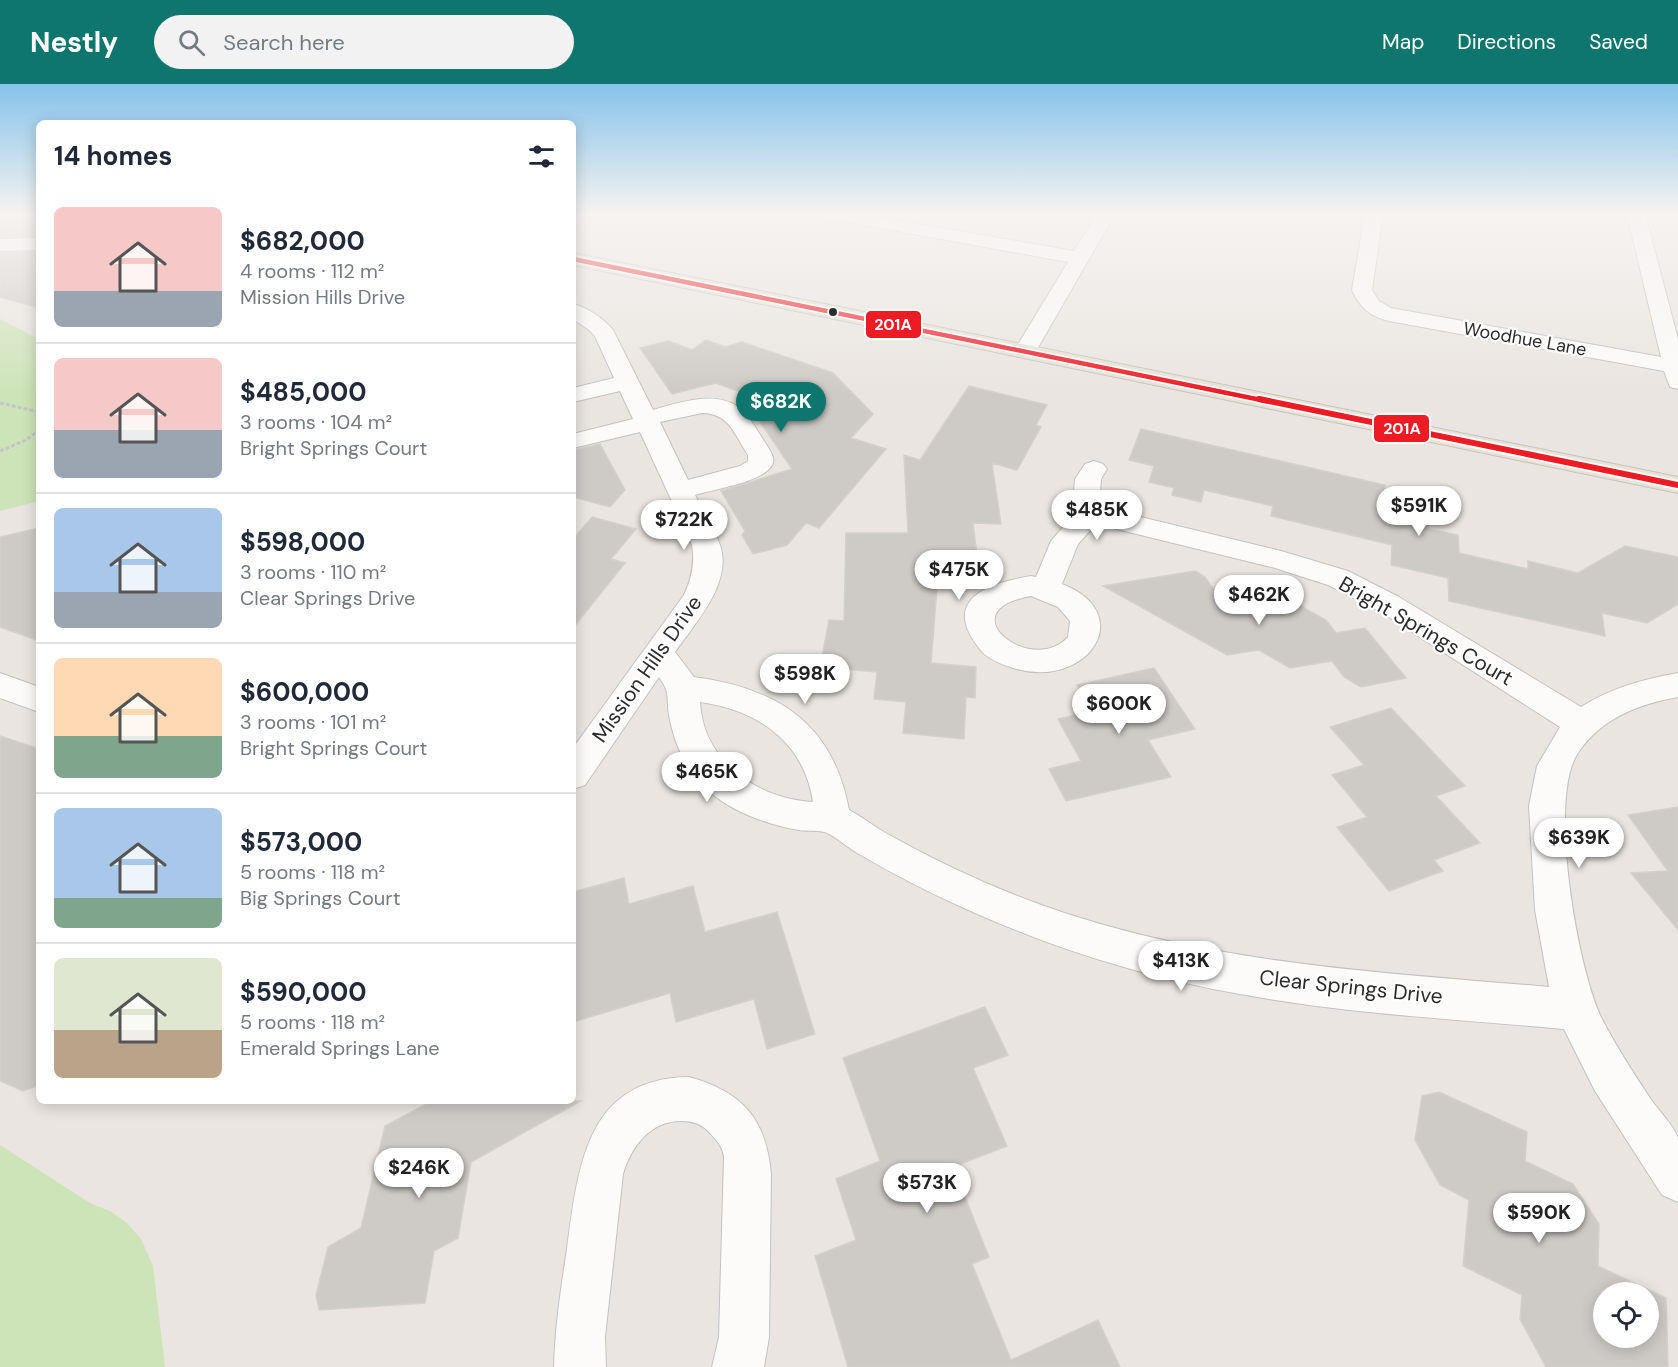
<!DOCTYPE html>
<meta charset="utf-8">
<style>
:root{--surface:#fff;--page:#f2f2f3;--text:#1f2937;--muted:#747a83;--line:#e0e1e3;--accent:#0f766e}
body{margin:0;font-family:"DM Sans",sans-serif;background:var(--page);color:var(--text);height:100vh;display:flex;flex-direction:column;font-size:22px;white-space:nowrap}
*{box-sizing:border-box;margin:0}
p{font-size:20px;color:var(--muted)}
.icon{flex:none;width:33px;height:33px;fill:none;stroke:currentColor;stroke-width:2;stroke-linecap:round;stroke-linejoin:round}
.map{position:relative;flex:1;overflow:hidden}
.drawer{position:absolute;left:36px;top:36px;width:540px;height:984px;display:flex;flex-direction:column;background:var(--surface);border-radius:9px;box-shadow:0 3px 15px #0003}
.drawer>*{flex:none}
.buttons{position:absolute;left:1593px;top:1198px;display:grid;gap:12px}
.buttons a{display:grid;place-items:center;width:66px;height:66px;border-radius:50%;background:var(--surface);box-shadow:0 3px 15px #0003;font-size:30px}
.price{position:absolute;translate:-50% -51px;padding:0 14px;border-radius:21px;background:#fff;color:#222;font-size:20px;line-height:39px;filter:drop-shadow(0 2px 3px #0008)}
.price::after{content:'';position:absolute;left:50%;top:36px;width:18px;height:14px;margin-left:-9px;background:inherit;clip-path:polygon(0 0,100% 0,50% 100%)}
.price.current{background:var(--accent);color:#fff}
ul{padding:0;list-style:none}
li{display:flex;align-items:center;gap:18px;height:150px;padding:0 18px}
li+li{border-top:2px solid var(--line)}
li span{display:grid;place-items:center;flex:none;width:168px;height:120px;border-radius:9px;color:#555}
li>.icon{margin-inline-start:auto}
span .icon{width:72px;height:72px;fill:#fffc;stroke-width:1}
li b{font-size:26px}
h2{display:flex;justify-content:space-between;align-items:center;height:72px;padding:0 18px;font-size:26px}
header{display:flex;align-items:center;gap:36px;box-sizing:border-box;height:84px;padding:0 30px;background:var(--accent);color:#fff}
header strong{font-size:28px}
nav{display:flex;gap:33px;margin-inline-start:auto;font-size:21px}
.search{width:420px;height:54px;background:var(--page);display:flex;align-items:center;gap:15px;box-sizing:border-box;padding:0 21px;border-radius:33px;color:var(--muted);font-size:22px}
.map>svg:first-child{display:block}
.green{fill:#cde4b8}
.building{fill:#cecbc7;stroke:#d4d1cc;stroke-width:1.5;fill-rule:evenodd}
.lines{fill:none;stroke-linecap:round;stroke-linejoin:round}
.minor-casing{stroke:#c3c1c2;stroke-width:2}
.major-casing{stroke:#c5c3c1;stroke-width:2}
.path{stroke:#c6c6c6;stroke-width:3;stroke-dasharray:4 2;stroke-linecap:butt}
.minor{fill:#fcfbfa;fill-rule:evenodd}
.major{fill:#e7e2d4;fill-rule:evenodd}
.bus-1-far1-casing{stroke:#fff;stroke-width:8}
.bus-1-casing{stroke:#fff;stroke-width:10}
.bus-1-far1{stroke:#ed1b24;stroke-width:4.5}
.bus-1{stroke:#ed1b24;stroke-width:6}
.bus-dot{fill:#2b2b2b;stroke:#fff;stroke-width:2}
.labels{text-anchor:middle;stroke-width:4.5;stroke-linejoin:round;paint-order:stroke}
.far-street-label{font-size:18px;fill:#2b2b2b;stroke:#fff}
.street-label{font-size:21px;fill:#2b2b2b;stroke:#fff}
.line-badge{stroke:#fff;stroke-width:2}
.badge-label{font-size:16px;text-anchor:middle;font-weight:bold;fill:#fff}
</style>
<header>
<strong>Nestly</strong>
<div class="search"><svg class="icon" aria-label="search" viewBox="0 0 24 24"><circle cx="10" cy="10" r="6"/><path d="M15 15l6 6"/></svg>Search here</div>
<nav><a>Map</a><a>Directions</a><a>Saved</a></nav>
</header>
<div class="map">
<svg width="1678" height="1283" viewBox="0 0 1678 1283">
<rect width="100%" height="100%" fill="#eae5e0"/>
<path class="green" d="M 0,235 L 39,255 L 39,417 L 0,427 Z
M 0,1061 L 90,1119 L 110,1127 L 127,1139 L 141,1155 L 153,1182 L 165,1283 L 0,1283 Z"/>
<path class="building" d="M 0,130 L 39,130 L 39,152 L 0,153 Z
M 39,168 L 39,224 L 0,213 L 0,169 Z
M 706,256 L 725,263 L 742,258 L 833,289 L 873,330 L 851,354 L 886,365 L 819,444 L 806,439 L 787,461 L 753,470 L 742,451 L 745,447 L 721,407 L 792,385 L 740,308 L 716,299 L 672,310 L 640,264 L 669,257 L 692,266 Z
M 969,302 L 1047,321 L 1036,341 L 1041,343 L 1017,386 L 992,379 L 1001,440 L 973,439 L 977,471 L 947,470 L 950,504 L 937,504 L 931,579 L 976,583 L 975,614 L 966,613 L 964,655 L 903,649 L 906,618 L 874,615 L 877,588 L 820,583 L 829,536 L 844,537 L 846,449 L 908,449 L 904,371 L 920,376 Z
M 1141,345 L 1385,401 L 1385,412 L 1412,418 L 1412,428 L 1428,431 L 1428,445 L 1458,451 L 1459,469 L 1528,485 L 1528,477 L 1578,489 L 1625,462 L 1678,473 L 1678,520 L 1647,539 L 1602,529 L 1605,552 L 1449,517 L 1448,494 L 1391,481 L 1392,461 L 1271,432 L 1273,422 L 1204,406 L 1201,418 L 1172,411 L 1174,404 L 1149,398 L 1154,382 L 1129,376 Z
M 600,360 L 625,406 L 610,423 L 573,413 L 573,366 Z
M 592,433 L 636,445 L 611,475 L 625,479 L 573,544 L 573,455 Z
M 39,444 L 39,557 L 0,543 L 0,453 Z
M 1195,487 L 1205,493 L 1216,509 L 1261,502 L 1279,526 L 1301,522 L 1326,536 L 1336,549 L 1365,544 L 1406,594 L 1361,603 L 1344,593 L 1332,577 L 1290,584 L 1259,566 L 1227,571 L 1103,502 Z
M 1154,584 L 1195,645 L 1148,656 L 1171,693 L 1066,717 L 1049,685 L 1081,677 L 1058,635 L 1093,627 L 1077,601 Z
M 1391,624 L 1465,702 L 1436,712 L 1480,759 L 1434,776 L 1443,787 L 1389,807 L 1337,743 L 1367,733 L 1332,691 L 1364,681 L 1330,643 Z
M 0,652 L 39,665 L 39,1001 L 23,1007 L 0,997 Z
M 1678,723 L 1678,846 L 1631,789 L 1668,787 L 1628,731 Z
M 624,794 L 629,820 L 693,802 L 705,848 L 777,828 L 815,950 L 767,965 L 754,915 L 676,938 L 670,909 L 573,938 L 573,808 Z
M 985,923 L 1008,971 L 973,984 L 1007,1062 L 953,1083 L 989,1173 L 972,1180 L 1011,1276 L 1098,1236 L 1120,1283 L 848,1283 L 815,1172 L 856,1156 L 836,1095 L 880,1077 L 843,974 Z
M 1439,1008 L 1527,1048 L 1525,1077 L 1573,1100 L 1599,1140 L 1598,1182 L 1666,1214 L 1668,1283 L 1546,1283 L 1520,1235 L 1522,1211 L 1463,1182 L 1469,1116 L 1440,1101 L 1415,1056 L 1422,1012 ZM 1604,1209 L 1648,1209 L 1648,1254 L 1604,1254 Z
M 432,1017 L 581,1017 L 471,1078 L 458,1154 L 434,1167 L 425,1219 L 319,1226 L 316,1211 L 328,1163 L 361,1144 L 385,1042 Z"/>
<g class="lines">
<defs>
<path id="minor" d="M 822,130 L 860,130 L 1074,167 L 1097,130 L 1115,130 L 1036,267 L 1033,272 L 1025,274 L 1017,272 L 1014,267 L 1068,178 L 831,135 L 825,134 Z
M 1365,130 L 1383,130 L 1372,206 L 1379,217 L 1391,224 L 1661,273 L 1627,130 L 1645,130 L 1678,255 L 1678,305 L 1670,303 L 1664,287 L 1389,237 C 1371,233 1359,223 1352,206 Z
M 39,154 L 39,166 L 0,167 L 0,155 Z
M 573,220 C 588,224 603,234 613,246 L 653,326 C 678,319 715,306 738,323 C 750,332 758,348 766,360 C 771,368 778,377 769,385 C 756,399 714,405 695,411 C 703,427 714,444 720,461 C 733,499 695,539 675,568 L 694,593 C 777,604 833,639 849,726 C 861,732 872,741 884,748 C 935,777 989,802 1044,822 C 1207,880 1378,888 1549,903 L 1535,826 L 1529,722 L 1537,682 L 1560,643 L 1379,527 L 1328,501 L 1275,484 L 1096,440 L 1078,460 L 1062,500 C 1140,530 1086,609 1010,583 C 998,579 986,574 979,564 C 940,514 990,499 1031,492 L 1036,493 L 1051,457 L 1072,433 L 1075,395 L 1085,380 L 1094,377 L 1103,380 L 1107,385 L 1101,395 L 1099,423 L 1281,467 L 1348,487 L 1399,513 L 1581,623 C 1611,604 1643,595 1678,589 L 1678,613 C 1639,620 1601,634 1578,669 C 1547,714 1578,887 1602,935 C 1617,964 1634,990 1652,1017 C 1660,1028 1674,1042 1678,1054 C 1678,1066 1678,1104 1678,1118 L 1662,1111 L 1595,1007 L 1564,945 C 1456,935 1347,930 1240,910 C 1145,893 1052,864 964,824 C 928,808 893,790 859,770 C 848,764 839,755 829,750 C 821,745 807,748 798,746 C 767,740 732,728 709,707 C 687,688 674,660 669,631 C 666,612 671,610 659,593 L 585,701 L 573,705 L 573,664 L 684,511 C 692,494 695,479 692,461 L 640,348 L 573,364 L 573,350 L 633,335 L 620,307 L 573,318 L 573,304 L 614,294 L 595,252 L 589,246 L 573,235 ZM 702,329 C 729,329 735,351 748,371 L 748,377 L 740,382 L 688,396 L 660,338 ZM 1031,512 L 1058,523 L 1070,537 L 1068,553 C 1032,593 946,527 1031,512 ZM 700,618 C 758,626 804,658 813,718 C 757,715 703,677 700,618 Z
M 0,589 L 39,603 L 39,628 L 0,614 Z
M 689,993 C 743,1008 766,1035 771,1090 L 769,1253 L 764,1283 L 712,1283 L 719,1253 L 724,1073 C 723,1063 717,1057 710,1049 C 702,1040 693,1037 681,1037 C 650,1037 631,1063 623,1090 L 605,1253 L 606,1283 L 554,1283 C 555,1243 561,1204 567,1165 C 578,1085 585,994 689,993 Z"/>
<path id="major" d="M 573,169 L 1678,393 L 1678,409 L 573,181 Z"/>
</defs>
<use href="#minor" class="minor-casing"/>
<use href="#major" class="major-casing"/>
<path class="path" d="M 0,319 L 39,328
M 0,367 L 26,356 L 39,346"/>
<use href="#minor" class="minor"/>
<use href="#major" class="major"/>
<defs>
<path id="bus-1-far1" d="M 573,175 L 1266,317"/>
<path id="bus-1" d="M 1259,315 L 1678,401"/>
</defs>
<use href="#bus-1-far1" class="bus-1-far1-casing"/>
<use href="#bus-1" class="bus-1-casing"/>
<use href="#bus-1-far1" class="bus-1-far1"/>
<use href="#bus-1" class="bus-1"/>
</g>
<linearGradient id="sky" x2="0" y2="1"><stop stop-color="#86c3ea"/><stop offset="0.42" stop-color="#f6f3f1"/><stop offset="1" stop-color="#f6f3f1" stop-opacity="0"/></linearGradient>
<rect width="1678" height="309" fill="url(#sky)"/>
<circle class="bus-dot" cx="833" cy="228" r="5"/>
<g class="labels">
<g class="far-street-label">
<text transform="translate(1525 255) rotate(10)" y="6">Woodhue Lane</text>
</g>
<g class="street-label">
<text transform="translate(1426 547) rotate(30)" y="7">Bright Springs Court</text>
<text transform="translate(647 585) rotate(-55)" y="7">Mission Hills Drive</text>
<text transform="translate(1351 903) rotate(6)" y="7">Clear Springs Drive</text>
</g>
</g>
<g class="line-badge">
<rect x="865" y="226" width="57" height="29" rx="6" fill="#ed1b24"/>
<rect x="1373" y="330" width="57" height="29" rx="6" fill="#ed1b24"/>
</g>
<g class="badge-label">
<text x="893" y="246">201A</text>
<text x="1402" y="350">201A</text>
</g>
</svg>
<div class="buttons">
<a><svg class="icon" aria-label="locate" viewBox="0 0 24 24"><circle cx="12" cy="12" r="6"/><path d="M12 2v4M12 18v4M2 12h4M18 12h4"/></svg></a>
</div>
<b class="price current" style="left:781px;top:349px">$682K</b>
<b class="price" style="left:1419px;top:453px">$591K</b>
<b class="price" style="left:1097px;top:457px">$485K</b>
<b class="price" style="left:684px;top:467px">$722K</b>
<b class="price" style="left:959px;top:517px">$475K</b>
<b class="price" style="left:1259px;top:542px">$462K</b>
<b class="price" style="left:805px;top:621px">$598K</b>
<b class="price" style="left:1119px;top:651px">$600K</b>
<b class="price" style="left:707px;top:719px">$465K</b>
<b class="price" style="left:1579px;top:785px">$639K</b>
<b class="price" style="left:1181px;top:908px">$413K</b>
<b class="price" style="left:419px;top:1115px">$246K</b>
<b class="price" style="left:927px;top:1130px">$573K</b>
<b class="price" style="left:1539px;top:1160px">$590K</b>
<section class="drawer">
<h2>14 homes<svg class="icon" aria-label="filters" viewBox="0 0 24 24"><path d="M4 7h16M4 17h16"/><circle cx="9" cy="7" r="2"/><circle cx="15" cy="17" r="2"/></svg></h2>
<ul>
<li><span style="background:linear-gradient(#f6c9c9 70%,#9aa5b1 0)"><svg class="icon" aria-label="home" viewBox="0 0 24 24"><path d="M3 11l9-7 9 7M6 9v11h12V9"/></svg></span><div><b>$682,000</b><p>4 rooms · 112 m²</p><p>Mission Hills Drive</p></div></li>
<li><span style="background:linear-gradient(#f6c9c9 60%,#9aa5b1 0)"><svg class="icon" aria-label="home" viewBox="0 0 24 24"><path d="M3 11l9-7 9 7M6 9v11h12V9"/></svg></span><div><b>$485,000</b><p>3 rooms · 104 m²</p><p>Bright Springs Court</p></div></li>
<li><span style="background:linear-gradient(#a9c7e8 70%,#9aa5b1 0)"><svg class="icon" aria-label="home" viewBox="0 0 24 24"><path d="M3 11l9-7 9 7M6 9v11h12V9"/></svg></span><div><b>$598,000</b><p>3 rooms · 110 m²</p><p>Clear Springs Drive</p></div></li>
<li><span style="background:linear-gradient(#ffd9b3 65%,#7fa58c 0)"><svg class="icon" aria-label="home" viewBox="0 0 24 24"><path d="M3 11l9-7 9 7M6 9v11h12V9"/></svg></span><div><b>$600,000</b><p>3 rooms · 101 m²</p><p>Bright Springs Court</p></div></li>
<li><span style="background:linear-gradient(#a9c7e8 75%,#7fa58c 0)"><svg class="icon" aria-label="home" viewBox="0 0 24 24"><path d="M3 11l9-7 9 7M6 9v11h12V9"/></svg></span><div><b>$573,000</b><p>5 rooms · 118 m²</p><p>Big Springs Court</p></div></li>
<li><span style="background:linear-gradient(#dfe7d0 60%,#b9a48a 0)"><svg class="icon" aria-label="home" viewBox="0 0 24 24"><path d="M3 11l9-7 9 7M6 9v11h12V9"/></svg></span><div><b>$590,000</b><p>5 rooms · 118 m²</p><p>Emerald Springs Lane</p></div></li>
</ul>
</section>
</div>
